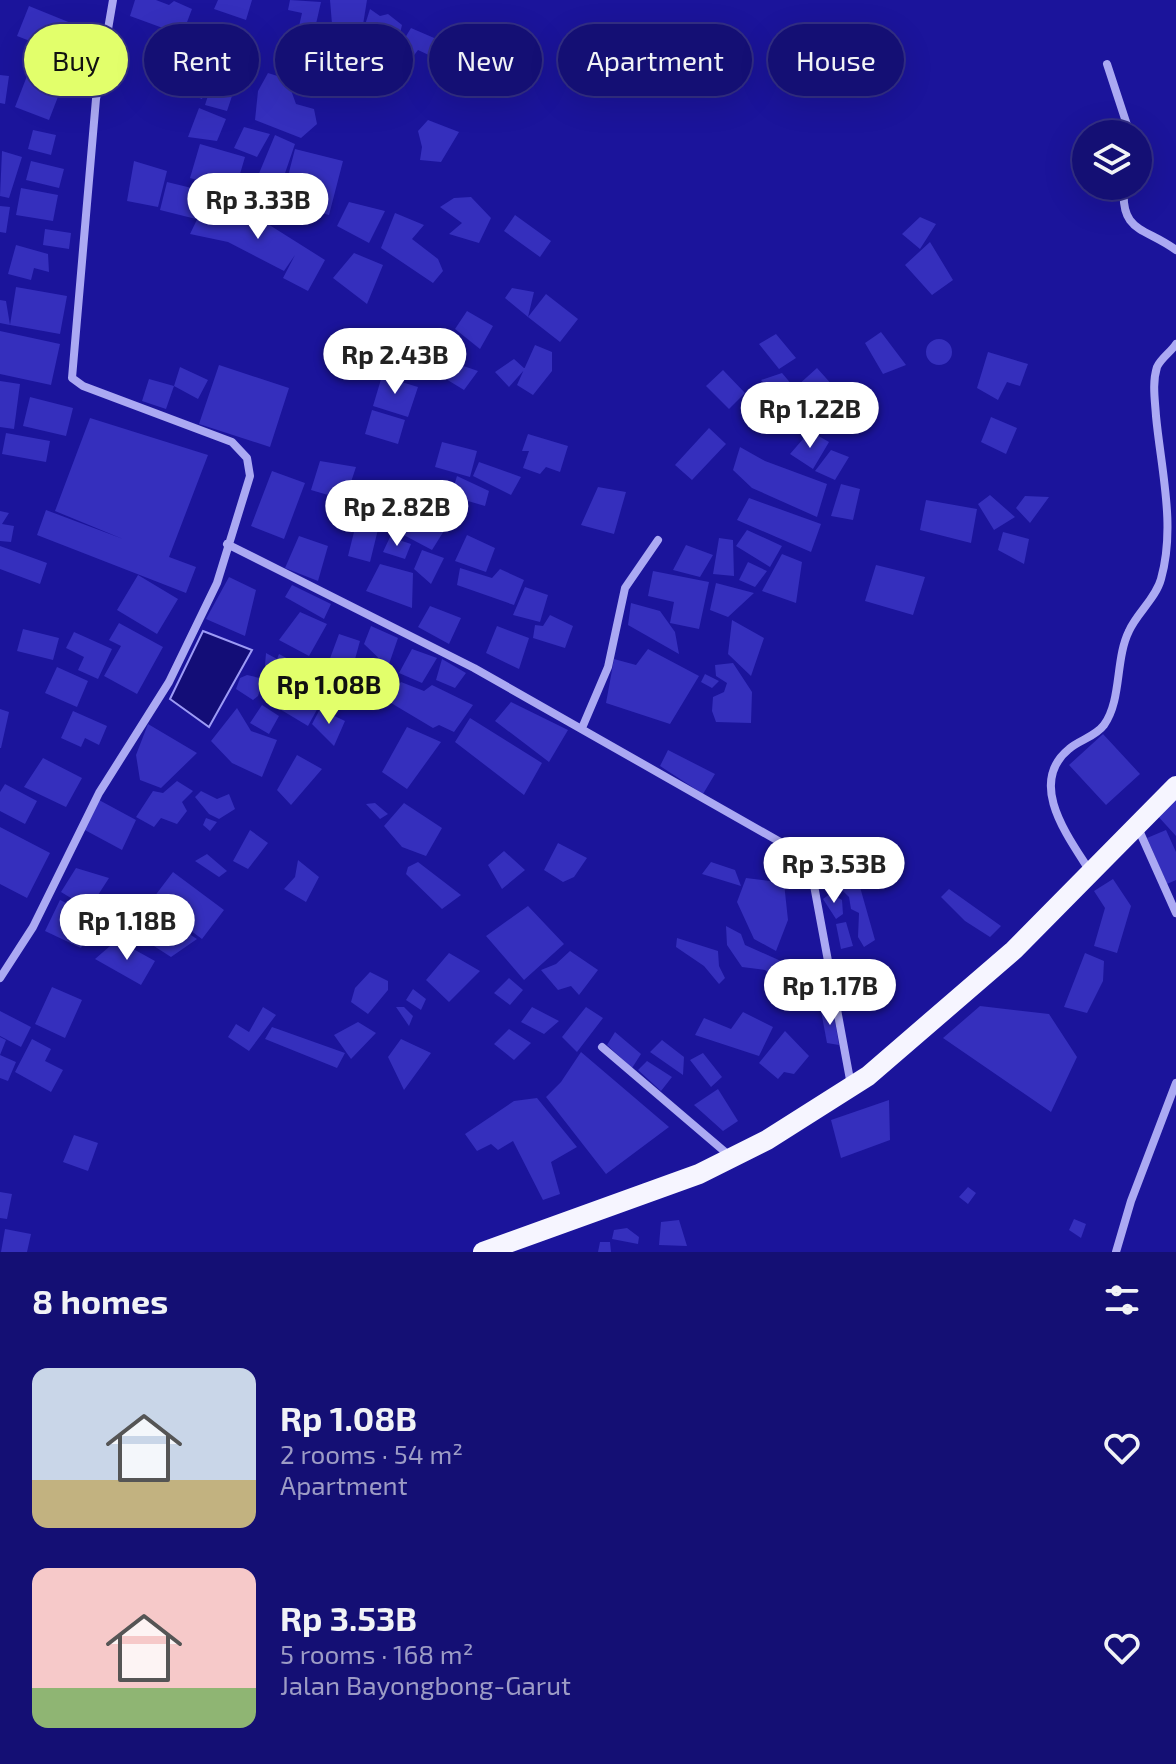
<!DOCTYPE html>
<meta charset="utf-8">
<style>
:root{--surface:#140f74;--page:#211d7c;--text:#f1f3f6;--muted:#9d9cc5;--line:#332f86;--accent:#e2ff6b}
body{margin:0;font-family:"Exo 2",sans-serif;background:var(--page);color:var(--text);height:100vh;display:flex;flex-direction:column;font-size:30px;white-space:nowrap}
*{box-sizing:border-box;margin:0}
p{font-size:26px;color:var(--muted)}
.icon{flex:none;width:44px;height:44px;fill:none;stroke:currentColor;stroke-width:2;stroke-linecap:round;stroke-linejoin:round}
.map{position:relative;height:1252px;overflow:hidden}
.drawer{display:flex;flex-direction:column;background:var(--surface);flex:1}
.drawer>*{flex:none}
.top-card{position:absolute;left:24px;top:24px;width:1128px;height:72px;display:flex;gap:16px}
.controls{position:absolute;left:1072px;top:120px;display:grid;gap:16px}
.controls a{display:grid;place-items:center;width:80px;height:80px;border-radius:50%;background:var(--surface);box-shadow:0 8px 32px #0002,0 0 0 2px var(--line);font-size:40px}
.price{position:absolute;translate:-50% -68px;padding:0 18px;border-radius:28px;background:#fff;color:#222;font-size:26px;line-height:52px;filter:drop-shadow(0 2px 4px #0008)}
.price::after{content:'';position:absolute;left:50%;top:48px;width:24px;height:18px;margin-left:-12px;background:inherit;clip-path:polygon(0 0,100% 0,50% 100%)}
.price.on{background:var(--accent);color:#111}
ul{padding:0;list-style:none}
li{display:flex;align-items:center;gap:24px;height:200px;padding:0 32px}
li span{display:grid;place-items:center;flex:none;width:224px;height:160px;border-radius:16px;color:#555}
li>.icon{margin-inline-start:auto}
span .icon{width:96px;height:96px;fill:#fffc;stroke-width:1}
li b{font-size:34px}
h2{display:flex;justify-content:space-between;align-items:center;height:96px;padding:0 32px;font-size:34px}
.tag{padding:0 28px;border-radius:36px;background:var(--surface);box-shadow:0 8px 32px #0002,0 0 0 2px var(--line);font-size:28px;line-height:72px}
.tag.on{background:var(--accent);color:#111}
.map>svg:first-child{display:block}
.water{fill:#130d77;stroke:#9d9bf6;stroke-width:2}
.building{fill:#352fbd}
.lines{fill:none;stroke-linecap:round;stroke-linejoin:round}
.minor{stroke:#aba9f3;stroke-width:8}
.primary{stroke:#f6f5ff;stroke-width:20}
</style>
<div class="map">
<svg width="1176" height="1252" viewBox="0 0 1176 1252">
<rect width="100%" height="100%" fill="#1b149b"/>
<path class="water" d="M 203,631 L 252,650 L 209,727 L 170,699 Z"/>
<path class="building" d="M 135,0 L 156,0 L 169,5 L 174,1 L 192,9 L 178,46 L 167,42 L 171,31 L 130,16 Z
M 218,0 L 252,0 L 246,20 L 214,9 Z
M 290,0 L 321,2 L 311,46 L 295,44 L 302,13 L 288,10 Z
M 330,0 L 367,0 L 362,31 L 346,37 L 332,24 Z
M 29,6 L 93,32 L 82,61 L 17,36 Z
M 370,9 L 380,16 L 388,14 L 402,25 L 397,46 L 391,53 L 365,25 Z
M 411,28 L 455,47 L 448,64 L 418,50 L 406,66 L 394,56 Z
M 351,38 L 383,51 L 383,65 L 376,73 L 350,62 L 346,48 Z
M 234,41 L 256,48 L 237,82 L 218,74 Z
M 169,59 L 211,75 L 202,99 L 160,83 Z
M 268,73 L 287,79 L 296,104 L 314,109 L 317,124 L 301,138 L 255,120 L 258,91 Z
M 0,75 L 9,76 L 5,104 L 0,103 Z
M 27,76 L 61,89 L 49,120 L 15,107 Z
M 213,80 L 235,87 L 227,111 L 205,105 Z
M 199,108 L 226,119 L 217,141 L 188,137 Z
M 428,120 L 459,132 L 441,162 L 420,160 L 422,147 L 418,131 Z
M 244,127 L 270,134 L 257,157 L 234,148 Z
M 33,130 L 56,135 L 51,155 L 28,149 Z
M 275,135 L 295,144 L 282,182 L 290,185 L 286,195 L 255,183 Z
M 200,144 L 245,157 L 235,191 L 190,178 Z
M 295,149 L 343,161 L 329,215 L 291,205 L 298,178 L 288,176 Z
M 2,151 L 22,157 L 9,198 L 0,196 Z
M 31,161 L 64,169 L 59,188 L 26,180 Z
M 134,161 L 167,171 L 158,207 L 127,201 Z
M 167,182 L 204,191 L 196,219 L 160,210 Z
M 21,188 L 58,195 L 53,221 L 16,215 Z
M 208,197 L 241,207 L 325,260 L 308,291 L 283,278 L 295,255 L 284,271 L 228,242 L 190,234 Z
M 471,197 L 491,218 L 479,243 L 449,234 L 462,223 L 440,207 L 454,198 Z
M 349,202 L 385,211 L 369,243 L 337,226 Z
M 0,206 L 10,207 L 6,233 L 0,232 Z
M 395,213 L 424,225 L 412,239 L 438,259 L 443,271 L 433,283 L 381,248 Z
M 515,215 L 551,241 L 540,257 L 504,231 Z
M 920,217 L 936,224 L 920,249 L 902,234 Z
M 45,229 L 71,233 L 69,249 L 43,245 Z
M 930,242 L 953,280 L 932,295 L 905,265 Z
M 16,245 L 48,254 L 49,272 L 34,268 L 31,280 L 8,274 Z
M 354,253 L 383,265 L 367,304 L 333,278 Z
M 16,287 L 67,296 L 60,334 L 10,325 Z
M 512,288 L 534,292 L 528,317 L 505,298 Z
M 546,294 L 578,319 L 560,342 L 528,317 Z
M 0,300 L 6,301 L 10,325 L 0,323 Z
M 467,311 L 493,326 L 480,349 L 455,329 Z
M 0,331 L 60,344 L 51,385 L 0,374 Z
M 881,332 L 906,365 L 883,374 L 865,343 Z
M 404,334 L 433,351 L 421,376 L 409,370 L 405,375 L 387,369 Z
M 776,334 L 796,358 L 779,369 L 759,344 Z
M926 352a13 13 0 1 1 26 0a13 13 0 1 1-26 0Z
M 535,345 L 552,352 L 552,371 L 533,395 L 517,385 Z
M 988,352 L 1028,364 L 1020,386 L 1007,382 L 998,400 L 977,388 Z
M 514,359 L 525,369 L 509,387 L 495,372 Z
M 449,361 L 478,371 L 464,390 L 441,376 Z
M 219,365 L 289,388 L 270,447 L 199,424 Z
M 180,367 L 208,380 L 198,399 L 174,386 Z
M 817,368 L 834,387 L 804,414 L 787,395 Z
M 723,370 L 745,393 L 729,409 L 706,386 Z
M 782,373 L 793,386 L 778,399 L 761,380 Z
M 382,376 L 418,387 L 408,417 L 373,406 Z
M 149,379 L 174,386 L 166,409 L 142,401 Z
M 0,381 L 20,384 L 14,429 L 0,427 Z
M 30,397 L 73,408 L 66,436 L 23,426 Z
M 372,410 L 405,420 L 398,444 L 365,434 Z
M 991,417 L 1017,428 L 1006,454 L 981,442 Z
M 90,418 L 208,455 L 169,557 L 196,567 L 186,593 L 37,535 L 46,510 L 123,539 L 55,511 Z
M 709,428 L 726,444 L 692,480 L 675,465 Z
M 810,431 L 829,442 L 813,469 L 790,454 Z
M 6,433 L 50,441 L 46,462 L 2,454 Z
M 528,434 L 568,446 L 560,472 L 546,467 L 540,474 L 523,468 L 529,451 L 522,451 Z
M 442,442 L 477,451 L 470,477 L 435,467 Z
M 740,447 L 765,461 L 827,484 L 817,517 L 752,488 L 733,470 Z
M 831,450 L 849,457 L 835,480 L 815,471 Z
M 320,461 L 356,467 L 345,500 L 311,490 Z
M 479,462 L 521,477 L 511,495 L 473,476 Z
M 272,471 L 305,483 L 284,539 L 251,526 Z
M 457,476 L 489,491 L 485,506 L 451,496 Z
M 841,484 L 860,489 L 853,520 L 831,516 Z
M 598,487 L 626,492 L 614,534 L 581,525 Z
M 990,495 L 1015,517 L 994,530 L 978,504 Z
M 1025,496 L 1049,497 L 1030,523 L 1016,508 Z
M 749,498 L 821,524 L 811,552 L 737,520 Z
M 926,500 L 977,509 L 971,543 L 920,530 Z
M 361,504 L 383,509 L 370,562 L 348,556 Z
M 409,510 L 447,526 L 432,550 L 398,532 Z
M 0,511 L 9,513 L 2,524 L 14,526 L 11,542 L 0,541 Z
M 747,530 L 782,546 L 770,567 L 736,546 Z
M 1003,532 L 1029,539 L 1024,564 L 998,550 Z
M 467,535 L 495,548 L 486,572 L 455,561 Z
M 299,536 L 328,546 L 318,581 L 285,568 Z
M 390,537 L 411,544 L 405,559 L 383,552 Z
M 719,538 L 733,540 L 734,576 L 713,574 Z
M 686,545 L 713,555 L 700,577 L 673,570 Z
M 0,546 L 47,563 L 40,584 L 0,569 Z
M 422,550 L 444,558 L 431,584 L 414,569 Z
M 782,554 L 802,562 L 796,603 L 762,591 Z
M 748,562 L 767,571 L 755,587 L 739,580 Z
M 380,564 L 413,573 L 412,608 L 366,591 Z
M 876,565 L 925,577 L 913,615 L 865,601 Z
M 460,568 L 492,578 L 500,569 L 524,580 L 514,605 L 457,585 Z
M 653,571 L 709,582 L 699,629 L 670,623 L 674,602 L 648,596 Z
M 138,575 L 178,599 L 157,634 L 117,610 Z
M 229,577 L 256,590 L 245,636 L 206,619 Z
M 716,583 L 754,593 L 728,617 L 710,610 Z
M 292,585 L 331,604 L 324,619 L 285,597 Z
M 525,587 L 548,595 L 540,622 L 513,615 Z
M 631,603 L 660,611 L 675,632 L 679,654 L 628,625 Z
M 430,606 L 461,618 L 449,644 L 418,627 Z
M 300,612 L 327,624 L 309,656 L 279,640 Z
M 550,615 L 573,626 L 565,648 L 533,638 L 535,625 L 543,626 Z
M 732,620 L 764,638 L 751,676 L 728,654 Z
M 119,623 L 163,647 L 137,694 L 104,676 L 121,646 L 109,640 Z
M 371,626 L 398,638 L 388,667 L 364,644 Z
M 497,626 L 529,638 L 519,669 L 486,653 Z
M 23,629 L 59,638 L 53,660 L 17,651 Z
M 74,632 L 112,649 L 98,679 L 78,670 L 84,657 L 66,648 Z
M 339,634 L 360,641 L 349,681 L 325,672 Z
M 412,649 L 437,658 L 422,683 L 399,673 Z
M 648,649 L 699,676 L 670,724 L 606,703 L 614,659 L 636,665 Z
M 266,653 L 277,659 L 279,654 L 292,661 L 297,670 L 279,679 L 265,665 Z
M 442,659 L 466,673 L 455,688 L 436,680 Z
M 363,661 L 391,671 L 383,702 L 355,689 L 355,675 Z
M 733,663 L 752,692 L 751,723 L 716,722 L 712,711 L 713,697 L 724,692 L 727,683 L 716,676 L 715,665 Z
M 57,667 L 88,681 L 77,707 L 45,693 Z
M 266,674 L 283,687 L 298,676 L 321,685 L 320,704 L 308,726 L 273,705 L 263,693 L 269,684 Z
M 705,674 L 719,681 L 712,688 L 701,682 Z
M 247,675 L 264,679 L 258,696 L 253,700 L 236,689 L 240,678 Z
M 401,682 L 424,691 L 432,685 L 473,705 L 454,732 L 439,725 L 433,728 L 391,703 L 393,691 Z
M 511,702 L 568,730 L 549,762 L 495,721 Z
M 262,705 L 279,716 L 269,734 L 250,723 Z
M 237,708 L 251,731 L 277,740 L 262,777 L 232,763 L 211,741 Z
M 0,709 L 9,712 L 1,748 L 0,748 Z
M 320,709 L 345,721 L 334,746 L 312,724 Z
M 73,711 L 107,726 L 99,745 L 85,738 L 81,747 L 61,738 Z
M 470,718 L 542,763 L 524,795 L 455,742 Z
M 148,724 L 197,753 L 161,788 L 140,780 L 136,755 Z
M 407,727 L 441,742 L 407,789 L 382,772 Z
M 1103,734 L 1140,774 L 1106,805 L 1069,765 Z
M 668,750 L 715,774 L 703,794 L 660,766 Z
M 297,755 L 322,769 L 291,805 L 277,790 Z
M 43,758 L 82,778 L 66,807 L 24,787 Z
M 177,781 L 193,791 L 182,802 L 187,811 L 177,824 L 161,818 L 154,827 L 136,817 L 153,791 L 163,793 Z
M 5,784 L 37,801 L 25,824 L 0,811 L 0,792 Z
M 201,791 L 217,799 L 229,794 L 235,809 L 219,819 L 209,814 L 195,797 Z
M 1176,796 L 1176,836 L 1156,814 Z
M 99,800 L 136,820 L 122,850 L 83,829 Z
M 375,803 L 388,814 L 380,819 L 366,804 Z
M 404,803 L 442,828 L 426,856 L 402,847 L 384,826 Z
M 206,818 L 217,822 L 210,831 L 203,825 Z
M 0,827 L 50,853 L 27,898 L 0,884 Z
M 250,830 L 268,843 L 248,869 L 233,861 Z
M 1166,830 L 1176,852 L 1176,880 L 1167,884 L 1147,838 Z
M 558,843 L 587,858 L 574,877 L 563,882 L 544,870 Z
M 504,851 L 525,870 L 502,889 L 488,865 Z
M 207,854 L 227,871 L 219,877 L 195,861 Z
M 298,860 L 319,877 L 306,902 L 284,889 L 295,877 Z
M 418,862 L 461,895 L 442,909 L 406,874 L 408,867 Z
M 711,862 L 735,870 L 741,886 L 702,874 Z
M 76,868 L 109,878 L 89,909 L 61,892 Z
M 173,872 L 224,910 L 202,939 L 151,901 Z
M 746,878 L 784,883 L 788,920 L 776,951 L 754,939 L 737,902 Z
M 1113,879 L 1131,906 L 1117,953 L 1094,946 L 1105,908 L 1094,891 Z
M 852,880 L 860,887 L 875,940 L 864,947 L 858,937 L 859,913 L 851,909 L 849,897 L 837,885 Z
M 949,889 L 1001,926 L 990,937 L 965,921 L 941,897 Z
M 831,893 L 842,900 L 843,914 L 836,919 L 823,899 Z
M 60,900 L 96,917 L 81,948 L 45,931 Z
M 145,905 L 197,939 L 171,957 L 129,930 Z
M 528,906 L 564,944 L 524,980 L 486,936 Z
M 846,922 L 853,946 L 841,949 L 836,924 Z
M 726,926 L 741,934 L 745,945 L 792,966 L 782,984 L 765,970 L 742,967 L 727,945 Z
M 677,938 L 718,951 L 719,966 L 725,978 L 719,984 L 704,966 L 676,947 Z
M 117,940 L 155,961 L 141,985 L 95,959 Z
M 570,951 L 598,970 L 579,995 L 571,986 L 558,990 L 541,970 L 556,964 Z
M 449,953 L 480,971 L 449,1002 L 426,980 Z
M 1085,953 L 1104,961 L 1103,981 L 1087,1013 L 1064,1007 Z
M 871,970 L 876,993 L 844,1003 L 835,976 Z
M 370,972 L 388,981 L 388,990 L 368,1014 L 351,1002 L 355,988 Z
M 509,978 L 523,990 L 510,1005 L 494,993 Z
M 52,987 L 82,1000 L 65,1038 L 35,1024 Z
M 413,989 L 426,999 L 421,1010 L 406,1000 Z
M 980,1006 L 1049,1014 L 1077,1057 L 1051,1112 L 943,1038 Z
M 263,1007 L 276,1015 L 249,1051 L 228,1037 L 236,1024 L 249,1032 Z
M 396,1007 L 404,1007 L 413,1016 L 409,1026 Z
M 532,1007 L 559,1021 L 544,1034 L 521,1022 Z
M 586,1007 L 603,1018 L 577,1052 L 562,1037 Z
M 833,1009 L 839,1045 L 827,1043 L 821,1011 Z
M 0,1011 L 31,1027 L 21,1047 L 0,1036 Z
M 743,1012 L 773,1027 L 759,1056 L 695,1035 L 704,1018 L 731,1029 Z
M 358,1022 L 376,1033 L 351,1059 L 334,1035 Z
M 272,1027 L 345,1053 L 337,1068 L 265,1039 Z
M 509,1029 L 531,1043 L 514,1060 L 494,1044 Z
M 785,1031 L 809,1056 L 794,1074 L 784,1072 L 778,1079 L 759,1063 Z
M 615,1032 L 641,1054 L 632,1068 L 607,1045 Z
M 0,1037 L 6,1040 L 0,1055 L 16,1062 L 8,1081 L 0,1078 Z
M 32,1039 L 51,1049 L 45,1061 L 63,1070 L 51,1092 L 15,1072 Z
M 401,1039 L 431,1053 L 404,1090 L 388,1057 Z
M 662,1040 L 684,1057 L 683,1075 L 650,1052 Z
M 581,1052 L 669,1127 L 606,1174 L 546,1097 L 561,1082 Z
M 703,1053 L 722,1077 L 711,1087 L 690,1060 Z
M 647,1061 L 672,1077 L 661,1091 L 638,1070 Z
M 718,1089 L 738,1121 L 723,1131 L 694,1105 Z
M 537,1098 L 577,1147 L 551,1162 L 560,1194 L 543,1200 L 513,1141 L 498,1150 L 491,1144 L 477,1151 L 465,1134 L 514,1101 Z
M 889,1100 L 890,1140 L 841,1158 L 831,1120 Z
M 74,1135 L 98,1143 L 88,1171 L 63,1162 Z
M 968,1187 L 976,1193 L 968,1204 L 959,1197 Z
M 0,1192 L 12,1194 L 7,1219 L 0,1218 Z
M 1074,1219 L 1086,1224 L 1081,1238 L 1069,1230 Z
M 679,1220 L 687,1246 L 659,1245 L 661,1222 Z
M 627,1228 L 639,1237 L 638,1244 L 612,1239 L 614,1230 Z
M 5,1229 L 31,1234 L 27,1252 L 1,1252 Z
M 600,1242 L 610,1242 L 611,1252 L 598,1252 Z"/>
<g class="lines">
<path class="minor" d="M 1107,64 L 1130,134
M 1124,186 C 1120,233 1145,227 1176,250
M 227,544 L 474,668 L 789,847 L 813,880 L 851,1085
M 582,728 L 608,667 L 625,588 L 658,540
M 1138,828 L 1176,913
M 1091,873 C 1070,839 1026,784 1069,749 C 1079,740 1095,737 1104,725 C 1122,700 1115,659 1129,631 C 1137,613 1156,598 1161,579 C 1176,526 1161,469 1156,416 C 1155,400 1152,383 1157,367 C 1161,358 1171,352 1176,344
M 0,978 L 33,927 L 99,793 L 169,682 L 217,583 L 250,476 L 247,458 L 232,442 L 83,386 L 72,378 L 96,99 L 113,0
M 602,1047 L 731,1157
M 1116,1252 L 1131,1201 L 1176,1083"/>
<path class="primary" d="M 483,1252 L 699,1174 L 767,1140 L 868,1076 L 1014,950 L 1176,786"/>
</g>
</svg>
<div class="controls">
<a><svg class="icon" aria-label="layers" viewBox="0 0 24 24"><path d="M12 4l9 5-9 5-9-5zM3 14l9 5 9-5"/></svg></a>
</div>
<b class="price" style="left:258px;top:241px">Rp 3.33B</b>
<b class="price" style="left:395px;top:396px">Rp 2.43B</b>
<b class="price" style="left:810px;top:450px">Rp 1.22B</b>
<b class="price" style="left:397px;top:548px">Rp 2.82B</b>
<b class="price on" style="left:329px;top:726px">Rp 1.08B</b>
<b class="price" style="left:834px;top:905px">Rp 3.53B</b>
<b class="price" style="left:127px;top:962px">Rp 1.18B</b>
<b class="price" style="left:830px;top:1027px">Rp 1.17B</b>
<div class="top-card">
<a class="tag on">Buy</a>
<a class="tag">Rent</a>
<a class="tag">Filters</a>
<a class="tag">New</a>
<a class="tag">Apartment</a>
<a class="tag">House</a>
</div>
</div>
<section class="drawer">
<h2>8 homes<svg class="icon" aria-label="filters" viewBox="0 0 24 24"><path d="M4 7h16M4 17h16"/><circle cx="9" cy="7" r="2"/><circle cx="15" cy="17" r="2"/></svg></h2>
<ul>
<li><span style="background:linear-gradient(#c9d6e8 70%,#c2b280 0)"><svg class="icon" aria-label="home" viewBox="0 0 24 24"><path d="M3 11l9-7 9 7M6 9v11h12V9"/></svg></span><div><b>Rp 1.08B</b><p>2 rooms · 54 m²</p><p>Apartment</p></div><svg class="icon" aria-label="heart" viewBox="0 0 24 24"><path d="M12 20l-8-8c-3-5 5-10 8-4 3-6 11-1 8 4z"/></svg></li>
<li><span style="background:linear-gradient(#f6c9c9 75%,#8fb573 0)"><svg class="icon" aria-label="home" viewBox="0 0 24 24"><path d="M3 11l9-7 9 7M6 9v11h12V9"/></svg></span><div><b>Rp 3.53B</b><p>5 rooms · 168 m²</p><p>Jalan Bayongbong-Garut</p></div><svg class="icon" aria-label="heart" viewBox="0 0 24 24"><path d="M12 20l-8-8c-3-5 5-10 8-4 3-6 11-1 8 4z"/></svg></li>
</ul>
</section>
